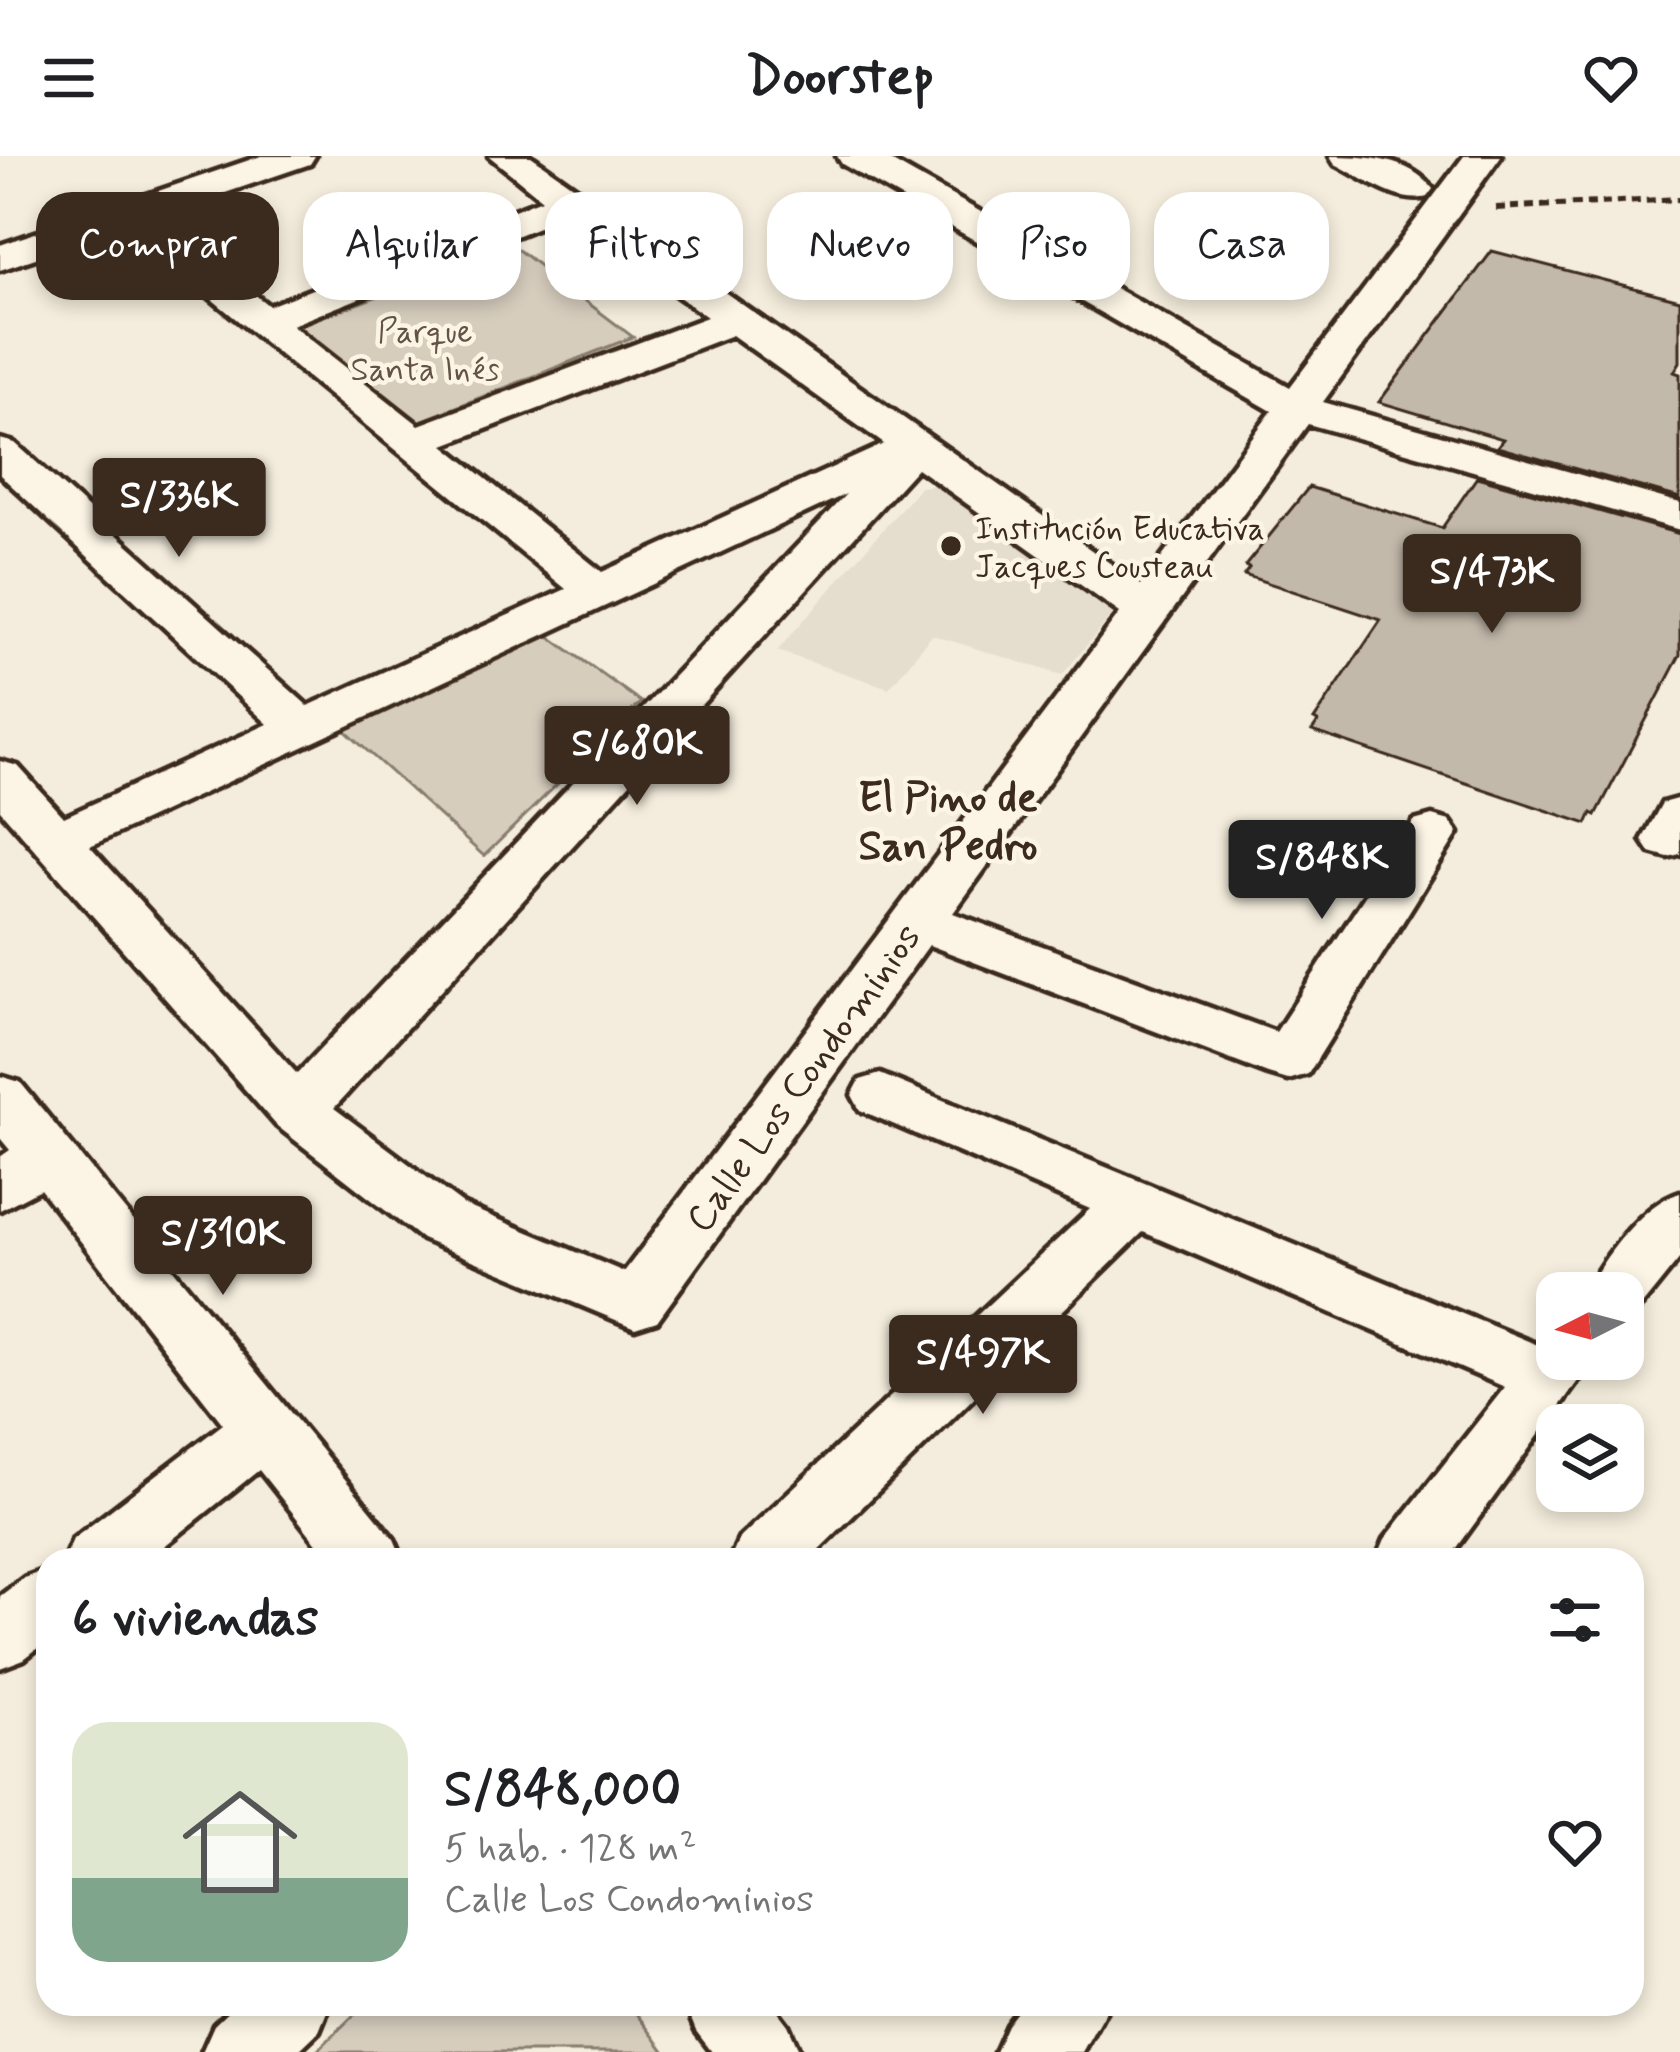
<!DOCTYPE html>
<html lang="es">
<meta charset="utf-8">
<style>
:root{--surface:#fff;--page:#f6f6f6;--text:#202124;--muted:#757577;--line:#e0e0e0;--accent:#3b2a1e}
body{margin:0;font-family:Mynerve,sans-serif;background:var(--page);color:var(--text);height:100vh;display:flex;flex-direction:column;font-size:45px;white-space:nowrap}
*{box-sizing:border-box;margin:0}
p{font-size:39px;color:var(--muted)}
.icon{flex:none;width:66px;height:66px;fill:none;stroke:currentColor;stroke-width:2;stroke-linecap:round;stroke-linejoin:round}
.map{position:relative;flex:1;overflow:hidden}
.drawer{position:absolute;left:36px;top:1392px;width:1608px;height:468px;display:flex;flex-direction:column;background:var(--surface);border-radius:36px;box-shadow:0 6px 18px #0003}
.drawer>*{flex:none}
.hud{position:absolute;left:36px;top:36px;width:1608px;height:108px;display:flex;gap:24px}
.needle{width:78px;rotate:264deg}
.controls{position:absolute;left:1536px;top:1116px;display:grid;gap:24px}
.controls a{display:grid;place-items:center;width:108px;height:108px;border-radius:24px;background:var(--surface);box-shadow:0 6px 18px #0003;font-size:60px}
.price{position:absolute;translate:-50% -102px;padding:0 27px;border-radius:12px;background:var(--accent);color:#fff;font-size:39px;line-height:78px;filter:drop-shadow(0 3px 6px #0008)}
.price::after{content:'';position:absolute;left:50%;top:72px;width:36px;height:27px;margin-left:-18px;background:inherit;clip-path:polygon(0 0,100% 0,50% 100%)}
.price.on{background:#222;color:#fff}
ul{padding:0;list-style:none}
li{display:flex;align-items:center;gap:36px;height:300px;padding:0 36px}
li+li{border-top:3px solid var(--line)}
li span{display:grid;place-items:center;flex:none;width:336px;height:240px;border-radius:36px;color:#555}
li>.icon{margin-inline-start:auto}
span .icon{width:144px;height:144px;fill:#fffc;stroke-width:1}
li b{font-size:51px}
h2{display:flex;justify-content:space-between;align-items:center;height:144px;padding:0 36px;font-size:51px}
.chip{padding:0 42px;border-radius:36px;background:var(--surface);box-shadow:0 6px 18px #0003;font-size:42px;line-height:108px}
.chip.on{background:var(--accent);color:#fff}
header{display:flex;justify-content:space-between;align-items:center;height:156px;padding:0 36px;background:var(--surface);font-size:54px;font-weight:800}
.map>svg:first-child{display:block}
.built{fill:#e5ddce}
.green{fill:#d6cdbd;stroke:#887c6e;stroke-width:3}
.building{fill:#c3b9aa;stroke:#3b2a1e;stroke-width:3}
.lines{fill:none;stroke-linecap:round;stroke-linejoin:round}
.minor-casing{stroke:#3b2a1e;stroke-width:9}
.path{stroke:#3b2a1e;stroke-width:6;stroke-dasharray:9 6;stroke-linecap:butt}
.minor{fill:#fcf5e5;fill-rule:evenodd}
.poi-dot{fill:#3b2a1e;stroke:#fcf5e5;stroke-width:4.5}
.labels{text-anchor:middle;stroke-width:9;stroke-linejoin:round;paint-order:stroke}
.far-park-label{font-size:33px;fill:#625346;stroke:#fcf5e5}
.far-poi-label{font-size:33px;fill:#3b2a1e;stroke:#fcf5e5;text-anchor:start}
.street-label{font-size:39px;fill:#3b2a1e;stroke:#fcf5e5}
.neighbourhood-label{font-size:42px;font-weight:bold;fill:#3b2a1e;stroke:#fcf5e5}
</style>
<header><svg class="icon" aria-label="menu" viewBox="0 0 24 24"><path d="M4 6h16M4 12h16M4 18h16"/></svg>Doorstep<svg class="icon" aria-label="heart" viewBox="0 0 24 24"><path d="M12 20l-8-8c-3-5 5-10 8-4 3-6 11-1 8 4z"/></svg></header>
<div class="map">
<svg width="1680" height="1896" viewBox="0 0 1680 1896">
<rect width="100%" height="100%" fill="#f4eddd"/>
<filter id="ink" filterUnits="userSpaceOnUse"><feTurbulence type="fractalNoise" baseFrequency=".00833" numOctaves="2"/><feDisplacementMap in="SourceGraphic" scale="24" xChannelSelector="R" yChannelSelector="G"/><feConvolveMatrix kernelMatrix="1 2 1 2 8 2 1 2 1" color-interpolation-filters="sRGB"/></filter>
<g filter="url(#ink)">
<path class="built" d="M 940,329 L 1121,448 L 1062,519 L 932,479 L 889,532 L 777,495 L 920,331 Z"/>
<path class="green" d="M 513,90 L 633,181 L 411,269 L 297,170 Z
M 546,478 L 641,546 L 484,700 L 342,572 Z
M 365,1848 L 629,1848 L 665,1896 L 316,1896 Z"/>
<path class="building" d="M 1492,95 L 1680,144 L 1680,206 L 1674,216 L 1680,218 L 1680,342 L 1497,291 L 1503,283 L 1379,246 Z
M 1477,321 L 1680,378 L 1680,499 L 1596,659 L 1592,657 L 1587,668 L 1312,575 L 1318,566 L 1314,564 L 1381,464 L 1244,419 L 1249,412 L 1245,410 L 1309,331 L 1442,372 Z"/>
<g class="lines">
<defs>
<path id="minor" d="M 261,0 L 315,0 L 310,8 L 158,60 L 269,150 L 542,43 L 489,0 L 531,0 L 1141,429 L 1272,255 L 842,8 L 837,0 L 882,0 L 1290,231 L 1464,0 L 1501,0 L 1323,246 L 1680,347 L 1680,374 L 1308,268 L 953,757 L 1276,876 L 1414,665 L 1432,660 L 1450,665 L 1458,677 L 1308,918 L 1288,924 L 1268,918 L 929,789 L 657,1165 L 635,1172 L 422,1083 L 277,970 L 0,654 L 0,605 L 18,610 L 64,661 L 268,568 L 0,319 L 0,283 L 15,287 L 308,550 L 566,433 L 125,72 L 0,114 L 0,89 ZM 566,60 L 707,161 L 419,269 L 292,169 ZM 732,179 L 884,288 L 602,416 L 444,289 ZM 917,312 L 1120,457 L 624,1116 L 464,1049 L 334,952 ZM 846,338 L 297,918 L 90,690 Z
M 1330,0 C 1365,0 1410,2 1433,33 L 1427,41 C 1397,49 1362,21 1335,8 Z
M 1680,642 L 1680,698 L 1668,701 L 1650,696 L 1642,684 L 1662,647 Z
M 880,918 L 1538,1189 L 1557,1179 L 1557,1203 L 1594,1203 L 1448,1404 L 1376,1404 L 1385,1383 L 1505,1231 L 1143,1076 L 808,1404 L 730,1404 L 739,1383 L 1090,1053 L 860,954 L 852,939 L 860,924 Z
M 0,920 L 20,926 L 394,1383 L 403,1404 L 330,1404 L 259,1314 L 147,1404 L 64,1404 L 73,1383 L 223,1268 L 40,1033 L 0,1054 L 0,1001 L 10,994 L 0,982 Z
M 1680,1036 L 1680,1102 L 1638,1154 L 1623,1159 L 1623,1137 L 1585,1137 C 1604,1101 1642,1048 1680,1036 Z
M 48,1413 L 48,1484 L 24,1503 L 0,1512 L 0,1440 L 24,1422 Z
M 236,1848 L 330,1848 L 319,1875 L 297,1896 L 202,1896 L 214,1869 Z
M 685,1848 L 772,1848 L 788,1869 L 800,1896 L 712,1896 L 696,1875 Z
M 1023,1848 L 1109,1848 L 1082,1896 L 995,1896 L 1007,1869 Z"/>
</defs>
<use href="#minor" class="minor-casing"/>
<path class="path" d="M 1496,52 L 1680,43"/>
<use href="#minor" class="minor"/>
</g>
</g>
<circle class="poi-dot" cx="951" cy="390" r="12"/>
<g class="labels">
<g class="far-park-label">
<text x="425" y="186">Parque<tspan x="425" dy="38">Santa Inés</tspan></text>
</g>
<g class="far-poi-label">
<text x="975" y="383">Institución Educativa<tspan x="975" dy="38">Jacques Cousteau</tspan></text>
</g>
<g class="street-label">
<text transform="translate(802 921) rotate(-54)" y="14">Calle Los Condominios</text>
</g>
<g class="neighbourhood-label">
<text x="948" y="655">El Pino de<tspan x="948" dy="48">San Pedro</tspan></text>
</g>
</g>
</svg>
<div class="controls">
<a><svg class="needle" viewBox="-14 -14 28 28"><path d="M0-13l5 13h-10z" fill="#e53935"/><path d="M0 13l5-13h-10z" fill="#757577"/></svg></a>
<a><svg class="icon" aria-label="layers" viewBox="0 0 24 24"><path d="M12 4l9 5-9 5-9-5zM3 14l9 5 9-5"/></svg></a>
</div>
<b class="price" style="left:179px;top:404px">S/336K</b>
<b class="price" style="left:1492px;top:480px">S/473K</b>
<b class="price" style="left:637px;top:652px">S/680K</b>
<b class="price on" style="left:1322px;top:766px">S/848K</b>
<b class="price" style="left:223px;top:1142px">S/310K</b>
<b class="price" style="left:983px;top:1261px">S/497K</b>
<div class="hud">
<a class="chip on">Comprar</a>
<a class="chip">Alquilar</a>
<a class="chip">Filtros</a>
<a class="chip">Nuevo</a>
<a class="chip">Piso</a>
<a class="chip">Casa</a>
</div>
<section class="drawer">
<h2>6 viviendas<svg class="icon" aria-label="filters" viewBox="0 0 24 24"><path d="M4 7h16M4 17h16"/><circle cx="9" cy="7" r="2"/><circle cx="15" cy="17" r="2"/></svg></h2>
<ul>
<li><span style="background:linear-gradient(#dfe7d0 65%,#7fa58c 0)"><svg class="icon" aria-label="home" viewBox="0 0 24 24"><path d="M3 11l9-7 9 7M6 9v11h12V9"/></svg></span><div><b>S/848,000</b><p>5 hab. · 128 m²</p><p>Calle Los Condominios</p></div><svg class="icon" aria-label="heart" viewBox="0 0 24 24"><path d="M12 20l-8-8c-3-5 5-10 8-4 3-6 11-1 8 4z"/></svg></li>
</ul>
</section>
</div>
